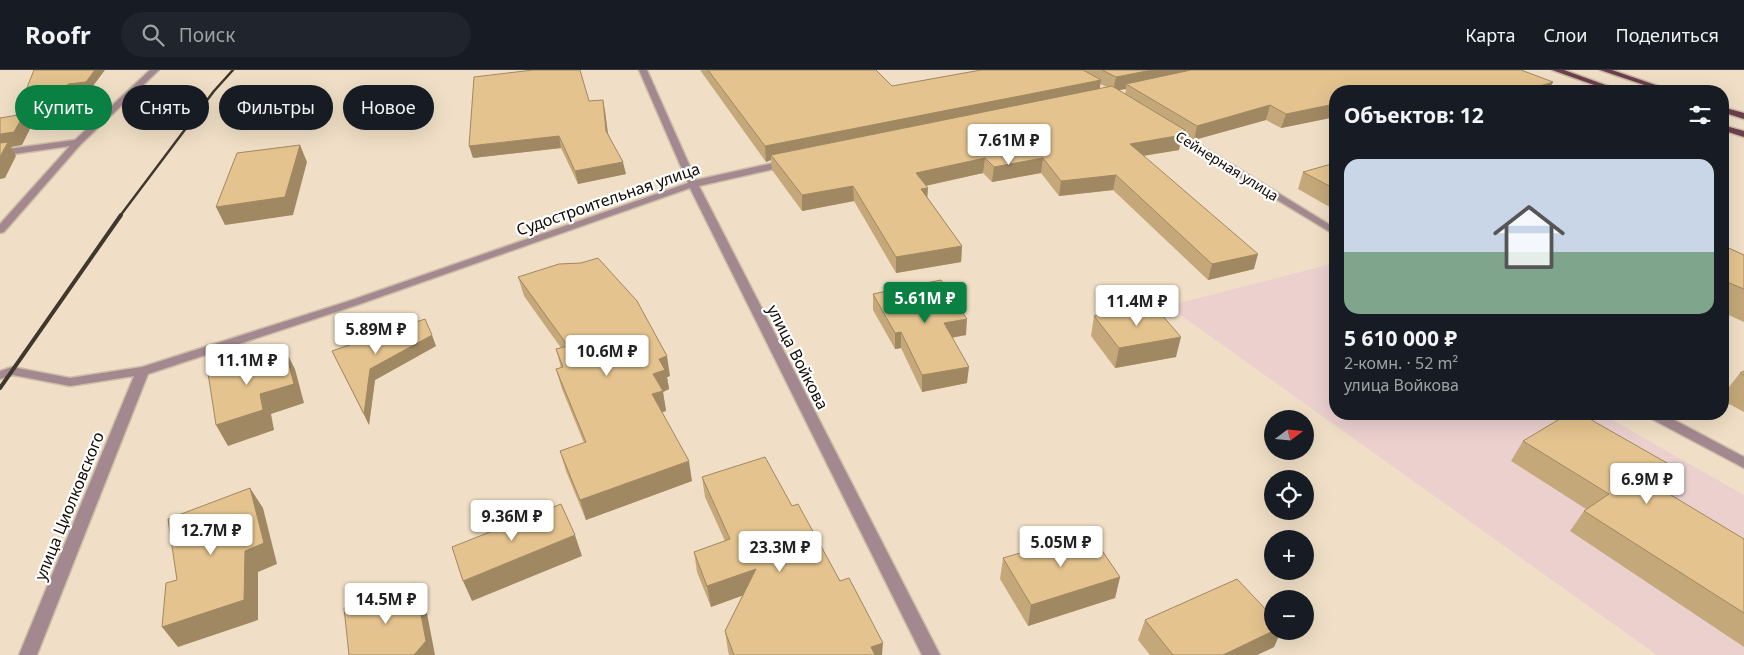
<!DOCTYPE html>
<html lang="ru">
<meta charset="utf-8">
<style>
:root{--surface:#171b24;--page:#20242c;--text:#f1f3f6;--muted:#9ea1a6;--line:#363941;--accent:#0b8043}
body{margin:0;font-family:"Noto Sans",sans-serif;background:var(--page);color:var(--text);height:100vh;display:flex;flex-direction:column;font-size:19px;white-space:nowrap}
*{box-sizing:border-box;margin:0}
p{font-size:16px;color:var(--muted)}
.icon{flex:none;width:28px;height:28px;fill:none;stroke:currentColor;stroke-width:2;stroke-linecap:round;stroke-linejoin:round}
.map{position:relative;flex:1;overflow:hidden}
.side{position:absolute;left:1329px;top:15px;width:400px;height:335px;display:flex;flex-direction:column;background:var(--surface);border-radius:20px;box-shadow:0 5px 20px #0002}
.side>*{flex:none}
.top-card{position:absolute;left:15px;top:15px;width:475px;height:45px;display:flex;gap:10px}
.needle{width:32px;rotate:74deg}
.controls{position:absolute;left:1264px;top:340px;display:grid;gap:10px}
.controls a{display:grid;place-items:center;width:50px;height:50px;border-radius:50%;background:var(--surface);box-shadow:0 5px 20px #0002;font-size:25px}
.price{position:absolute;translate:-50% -42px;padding:0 11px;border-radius:5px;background:#fff;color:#222;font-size:16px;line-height:32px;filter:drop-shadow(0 1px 2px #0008)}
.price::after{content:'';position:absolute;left:50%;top:30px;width:15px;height:11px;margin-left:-8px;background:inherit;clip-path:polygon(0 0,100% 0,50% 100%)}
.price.selected{background:var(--accent);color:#fff}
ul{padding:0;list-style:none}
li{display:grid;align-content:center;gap:10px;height:265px;padding:0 15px}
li+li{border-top:1px solid var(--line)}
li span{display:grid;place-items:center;height:155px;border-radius:15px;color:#555}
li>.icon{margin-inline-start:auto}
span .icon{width:90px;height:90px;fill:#fffc;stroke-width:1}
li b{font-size:21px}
h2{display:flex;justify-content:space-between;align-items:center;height:60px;padding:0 15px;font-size:21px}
.tag{padding:0 18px;border-radius:22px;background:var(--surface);box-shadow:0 5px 20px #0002;font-size:18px;line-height:45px}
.tag.selected{background:var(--accent);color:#fff}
header{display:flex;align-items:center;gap:30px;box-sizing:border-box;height:70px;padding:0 25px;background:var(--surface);border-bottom:1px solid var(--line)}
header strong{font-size:24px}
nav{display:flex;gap:28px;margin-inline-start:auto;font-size:18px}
.search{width:350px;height:45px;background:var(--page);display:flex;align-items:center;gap:12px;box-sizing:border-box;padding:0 18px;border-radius:28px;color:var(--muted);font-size:19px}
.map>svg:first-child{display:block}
.education{fill:#ebd0ce}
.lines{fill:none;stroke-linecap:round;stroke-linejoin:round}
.minor-casing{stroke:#ccbda7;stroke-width:3}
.major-casing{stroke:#ccbda7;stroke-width:3}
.minor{fill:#a4888f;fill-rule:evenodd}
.major{fill:#6d3f4c;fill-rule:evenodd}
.rail-far1{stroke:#40382d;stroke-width:2.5}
.rail{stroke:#40382d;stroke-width:4}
.wall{fill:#c4a87a;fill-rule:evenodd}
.shaded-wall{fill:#a08863}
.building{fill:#e4c38e;stroke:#a08863}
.labels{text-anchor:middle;stroke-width:4.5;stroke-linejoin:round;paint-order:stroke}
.far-street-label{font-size:14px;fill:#100b04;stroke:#fff}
.street-label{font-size:16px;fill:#100b04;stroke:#fff}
</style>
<header>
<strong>Roofr</strong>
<div class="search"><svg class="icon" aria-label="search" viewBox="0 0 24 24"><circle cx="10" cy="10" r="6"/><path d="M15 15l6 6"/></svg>Поиск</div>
<nav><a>Карта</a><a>Слои</a><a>Поделиться</a></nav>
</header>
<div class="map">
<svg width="1744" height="585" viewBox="0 0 1744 585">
<rect width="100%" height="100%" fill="#f0dfc6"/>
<path class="education" d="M 1335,193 L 1335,344 L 1602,344 L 1744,425 L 1744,585 L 1657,585 L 1168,236 Z"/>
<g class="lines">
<defs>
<path id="minor" d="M 150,0 L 159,0 L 81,74 L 4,162 L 0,163 L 0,154 L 70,76 L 0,86 L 0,80 L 75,70 Z
M 639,0 L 647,0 L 696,110 L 787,90 L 792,93 L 787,96 L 699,116 L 940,585 L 922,585 L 690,118 L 357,235 L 148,304 L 37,585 L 19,585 L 134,306 L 70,316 L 13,305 L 0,309 L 0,301 L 12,297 L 70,308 L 142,297 L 349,231 L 688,113 Z
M 1166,58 L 1172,58 L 1335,158 L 1335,165 L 1166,62 Z
M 1646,344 L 1663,344 L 1744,387 L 1744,398 L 1648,347 Z"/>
<path id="major" d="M 1552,0 L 1564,0 L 1622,21 L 1611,21 Z
M 1600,0 L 1612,0 L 1673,21 L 1662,21 Z
M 1722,37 L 1744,43 L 1744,49 L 1722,42 Z
M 1722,55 L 1744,61 L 1744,67 L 1722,60 Z"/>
</defs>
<use href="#minor" class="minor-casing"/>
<use href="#major" class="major-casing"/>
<use href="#minor" class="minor"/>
<use href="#major" class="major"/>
<path class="rail-far1" d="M 120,146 L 214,21 L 233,0"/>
<path class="rail" d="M 0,318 L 121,145"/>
</g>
<path class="wall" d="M 700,0 L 876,0 L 892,16 L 981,0 L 1521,0 L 1549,21 L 1335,21 L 1335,47 L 1281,58 L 1266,50 L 1194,70 L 1184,64 L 1182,74 L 1180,74 L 1179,80 L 1144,86 L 1254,199 L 1208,210 L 1113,120 L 1059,126 L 1041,103 L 992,112 L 983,103 L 926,116 L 927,127 L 962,176 L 961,192 L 896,203 L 854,131 L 802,141 L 772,100 L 771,90 L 766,92 ZM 1100,14 L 1107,17 L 1100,19 ZM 1126,19 L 1125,24 L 1118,20 Z
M 589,31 L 605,41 L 608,63 L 626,104 L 578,114 L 561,78 L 473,88 Z
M 1335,93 L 1335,140 L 1298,119 L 1303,102 Z
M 1722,175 L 1744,185 L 1744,252 L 1722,242 Z
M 518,207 L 670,306 L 667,307 L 669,319 L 663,322 L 666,341 L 662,342 L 692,411 L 586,450 L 566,401 L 560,381 L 584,373 L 562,319 L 556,299 L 561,298 L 556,279 L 561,278 L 524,226 Z
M 873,224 L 966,265 L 952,268 L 967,313 L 922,322 L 901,278 L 895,279 L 873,240 Z
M 1094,246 L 1176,287 L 1115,298 L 1091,266 Z
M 436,276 L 375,310 L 369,355 L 332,281 Z
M 1744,301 L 1744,342 L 1722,330 L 1722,326 L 1740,303 Z
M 1523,371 L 1659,418 L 1744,469 L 1744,577 L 1570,461 L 1584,441 L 1586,439 L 1511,391 Z
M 702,407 L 792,436 L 840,511 L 882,585 L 729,585 L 728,581 L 725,561 L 743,525 L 711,537 L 697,502 L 694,482 L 725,471 L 705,427 Z
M 1003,488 L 1120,507 L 1115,528 L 1028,556 L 1000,509 Z
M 1145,550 L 1272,561 L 1281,561 L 1274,577 L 1257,585 L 1150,585 L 1138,570 Z"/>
<path class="shaded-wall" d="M 95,0 L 105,0 L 90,20 L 73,22 L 66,47 L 29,53 L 31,57 L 22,75 L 11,77 L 16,86 L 5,108 L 0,109 L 0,64 L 16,45 L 68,14 Z
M 1152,0 L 1217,0 L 1126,14 L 1126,19 L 1113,21 L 1116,7 Z
M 1101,10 L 1099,24 L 771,85 L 771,90 L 766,92 L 765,76 Z
M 1553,12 L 1549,21 L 1536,17 Z
M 1418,17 L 1417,21 L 1398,21 Z
M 603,30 L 605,41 L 609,73 L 606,61 Z
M 1335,34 L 1335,47 L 1281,58 L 1286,44 Z
M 1270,35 L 1266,50 L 1194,70 L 1197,56 Z
M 1185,60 L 1182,74 L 1180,74 L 1179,80 L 1128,88 L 1130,74 Z
M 559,66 L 561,78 L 473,88 L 469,76 Z
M 300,75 L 307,92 L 293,145 L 225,155 L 216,137 Z
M 985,88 L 983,103 L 915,118 L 916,103 Z
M 1043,88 L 1041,103 L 992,112 L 994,97 Z
M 623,92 L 626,104 L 578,114 L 575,101 Z
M 1116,105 L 1113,120 L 1059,126 L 1061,111 Z
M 853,116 L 854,131 L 802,141 L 802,125 Z
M 928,118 L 927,133 L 921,119 Z
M 962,176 L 961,192 L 896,203 L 896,187 Z
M 1258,184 L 1254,199 L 1208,210 L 1212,194 Z
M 967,249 L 966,265 L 943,269 L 944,253 Z
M 901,262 L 901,278 L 895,279 L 895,263 Z
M 432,265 L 436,276 L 375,310 L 369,355 L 364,344 L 370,299 Z
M 1181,267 L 1176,287 L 1115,298 L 1119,278 Z
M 285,280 L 295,299 L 304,333 L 271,344 L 274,360 L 228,376 L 216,355 L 260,324 Z
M 667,286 L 670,306 L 667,307 L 669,319 L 663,322 L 666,341 L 656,344 L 652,324 L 653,304 L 659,289 Z
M 969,297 L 967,313 L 922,322 L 922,305 Z
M 689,391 L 692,411 L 586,450 L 580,430 Z
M 1674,397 L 1659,418 L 1651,413 Z
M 250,418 L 263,438 L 277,494 L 258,502 L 258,550 L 178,577 L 162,557 L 245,481 Z
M 575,465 L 582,486 L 472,531 L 463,511 Z
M 756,499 L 758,520 L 711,537 L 707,516 Z
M 1120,507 L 1115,528 L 1028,556 L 1031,535 Z
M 415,513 L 425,533 L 435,585 L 414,585 Z
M 1273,561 L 1281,561 L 1274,577 L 1257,585 L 1223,585 Z
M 883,573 L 882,585 L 871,585 L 871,577 Z"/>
<path class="building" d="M 34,0 L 95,0 L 86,12 L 68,14 L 61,38 L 16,45 Z
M 533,0 L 580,0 L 589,31 L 603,30 L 606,61 L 623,92 L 575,101 L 559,66 L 469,76 L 474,7 Z
M 708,0 L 876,0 L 892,16 L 981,0 L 1083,0 L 1101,10 L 765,76 Z
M 1102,0 L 1152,0 L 1116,7 Z
M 1191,0 L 1521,0 L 1553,12 L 1536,17 L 1548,21 L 1428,21 L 1418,17 L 1398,21 L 1335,21 L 1335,34 L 1286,44 L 1270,35 L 1197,56 L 1126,14 Z
M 1112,16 L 1185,60 L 1177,62 L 1182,65 L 1130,74 L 1258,184 L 1212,194 L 1116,105 L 1061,111 L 1043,88 L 994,97 L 985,88 L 916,103 L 928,118 L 921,119 L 962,176 L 896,187 L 853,116 L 802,125 L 771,85 Z
M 24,44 L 14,62 L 0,64 L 0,48 Z
M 8,72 L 0,87 L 0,73 Z
M 300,75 L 285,127 L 216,137 L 237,83 Z
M 1335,93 L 1335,119 L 1303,102 Z
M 1722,175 L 1744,185 L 1744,219 L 1722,210 Z
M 598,188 L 637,231 L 667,286 L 659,289 L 665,300 L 653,304 L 663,321 L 652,324 L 689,391 L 580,430 L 560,381 L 586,372 L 556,299 L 563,297 L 556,279 L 568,276 L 518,207 L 559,194 L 581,193 Z
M 941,210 L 967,249 L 944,253 L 969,297 L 922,305 L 901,262 L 895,263 L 873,224 Z
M 1154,236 L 1181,267 L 1119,278 L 1094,246 Z
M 425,249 L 432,265 L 370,299 L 364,344 L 332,281 Z
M 285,280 L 294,314 L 260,324 L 263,340 L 216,355 L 208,303 Z
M 1744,301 L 1744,305 L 1740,303 Z
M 1568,344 L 1581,344 L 1674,397 L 1651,413 L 1744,469 L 1744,543 L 1584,441 L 1609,424 L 1523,371 Z
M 765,387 L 792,436 L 798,434 L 840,511 L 849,508 L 883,573 L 871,577 L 875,585 L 734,585 L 725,561 L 756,499 L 707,516 L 694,482 L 730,469 L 702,407 Z
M 250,418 L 264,473 L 245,481 L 244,530 L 162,557 L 166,513 L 177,510 L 168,449 Z
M 561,434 L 575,465 L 463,511 L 452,477 Z
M 1090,463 L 1120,507 L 1031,535 L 1003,488 Z
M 1237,509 L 1272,546 L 1272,561 L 1273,561 L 1223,585 L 1173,585 L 1145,550 Z
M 415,513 L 426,571 L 414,585 L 349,585 L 344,538 Z"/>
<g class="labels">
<g class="far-street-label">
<text transform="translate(1227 96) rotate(32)" y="5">Сейнерная улица</text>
</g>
<g class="street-label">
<text transform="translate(608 129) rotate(-19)" y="6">Судостроительная улица</text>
<text transform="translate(798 287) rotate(63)" y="6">улица Войкова</text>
<text transform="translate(69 436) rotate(-68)" y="6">улица Циолковского</text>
</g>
</g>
</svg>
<div class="controls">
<a><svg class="needle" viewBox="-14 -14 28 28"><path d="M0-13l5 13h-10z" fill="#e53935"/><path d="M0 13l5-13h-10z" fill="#9ea1a6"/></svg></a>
<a><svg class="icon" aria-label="locate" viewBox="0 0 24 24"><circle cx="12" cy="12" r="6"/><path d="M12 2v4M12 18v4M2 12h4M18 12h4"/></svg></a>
<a>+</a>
<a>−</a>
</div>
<b class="price" style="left:1009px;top:96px">7.61M ₽</b>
<b class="price selected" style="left:925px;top:254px">5.61M ₽</b>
<b class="price" style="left:1137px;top:257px">11.4M ₽</b>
<b class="price" style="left:376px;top:285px">5.89M ₽</b>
<b class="price" style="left:607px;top:307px">10.6M ₽</b>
<b class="price" style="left:247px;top:316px">11.1M ₽</b>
<b class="price" style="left:1647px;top:435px">6.9M ₽</b>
<b class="price" style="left:512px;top:472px">9.36M ₽</b>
<b class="price" style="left:211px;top:486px">12.7M ₽</b>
<b class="price" style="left:1061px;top:498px">5.05M ₽</b>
<b class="price" style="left:780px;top:503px">23.3M ₽</b>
<b class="price" style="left:386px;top:555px">14.5M ₽</b>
<div class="top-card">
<a class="tag selected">Купить</a>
<a class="tag">Снять</a>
<a class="tag">Фильтры</a>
<a class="tag">Новое</a>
</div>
<section class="side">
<h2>Объектов: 12<svg class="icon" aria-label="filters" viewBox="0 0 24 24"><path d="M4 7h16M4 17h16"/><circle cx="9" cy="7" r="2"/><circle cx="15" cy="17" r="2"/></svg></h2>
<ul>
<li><span style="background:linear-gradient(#c9d6e8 60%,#7fa58c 0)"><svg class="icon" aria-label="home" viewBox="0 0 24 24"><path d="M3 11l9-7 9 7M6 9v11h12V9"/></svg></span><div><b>5 610 000 ₽</b><p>2-комн. · 52 m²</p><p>улица Войкова</p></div></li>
</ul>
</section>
</div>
